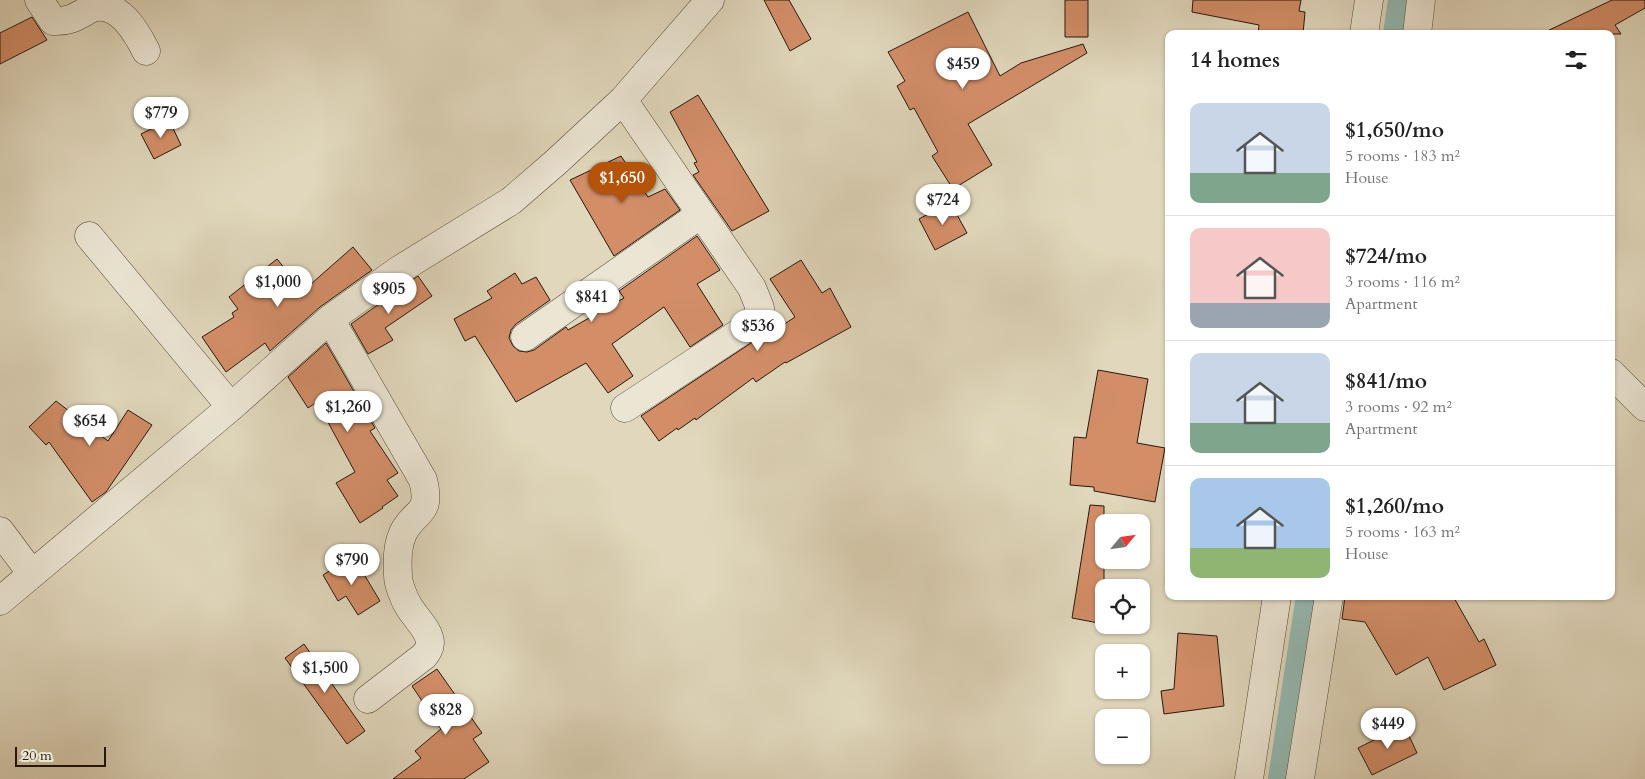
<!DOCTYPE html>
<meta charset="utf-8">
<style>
:root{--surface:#fff;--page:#f2f2f2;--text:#222;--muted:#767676;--line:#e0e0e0;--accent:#b45309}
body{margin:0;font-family:Cardo,serif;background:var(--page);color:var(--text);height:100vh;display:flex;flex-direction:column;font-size:19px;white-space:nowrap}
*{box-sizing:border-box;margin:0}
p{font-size:16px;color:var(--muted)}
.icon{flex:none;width:28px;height:28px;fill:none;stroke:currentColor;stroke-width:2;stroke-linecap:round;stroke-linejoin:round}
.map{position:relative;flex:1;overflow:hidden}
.side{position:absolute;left:1165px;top:30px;width:450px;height:570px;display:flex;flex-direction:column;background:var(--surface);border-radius:10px;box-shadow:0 1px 4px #0004}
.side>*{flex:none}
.needle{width:32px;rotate:61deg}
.fabs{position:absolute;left:1095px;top:514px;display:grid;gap:10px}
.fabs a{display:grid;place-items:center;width:55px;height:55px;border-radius:10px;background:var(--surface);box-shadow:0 1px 4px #0004;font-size:25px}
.scale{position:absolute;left:15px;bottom:12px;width:91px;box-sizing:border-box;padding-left:5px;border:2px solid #26180e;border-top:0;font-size:14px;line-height:18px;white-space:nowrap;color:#26180e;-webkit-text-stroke:4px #ebe5d3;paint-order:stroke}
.price{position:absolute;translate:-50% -42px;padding:0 11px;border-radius:18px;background:#fff;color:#222;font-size:16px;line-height:32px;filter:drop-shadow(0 1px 2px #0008)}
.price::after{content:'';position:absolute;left:50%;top:30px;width:15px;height:11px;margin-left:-8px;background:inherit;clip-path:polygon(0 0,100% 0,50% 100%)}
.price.current{background:var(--accent);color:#fff}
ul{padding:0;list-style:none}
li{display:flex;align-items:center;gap:15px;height:125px;padding:0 25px}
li+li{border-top:1px solid var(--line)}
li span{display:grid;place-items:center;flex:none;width:140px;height:100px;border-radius:10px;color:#555}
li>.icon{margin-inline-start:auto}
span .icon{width:60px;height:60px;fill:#fffc;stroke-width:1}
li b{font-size:21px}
h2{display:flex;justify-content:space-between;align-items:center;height:60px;padding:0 25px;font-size:21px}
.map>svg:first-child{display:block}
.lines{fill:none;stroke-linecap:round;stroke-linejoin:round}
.canal{stroke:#94b9b2;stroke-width:32}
.building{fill:#d38e68;stroke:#26180e}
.street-casing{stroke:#54483a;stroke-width:29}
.street{stroke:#ebe5d3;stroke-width:28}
</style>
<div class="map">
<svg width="1645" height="779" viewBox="0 0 1645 779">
<rect width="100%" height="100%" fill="#e0d7bc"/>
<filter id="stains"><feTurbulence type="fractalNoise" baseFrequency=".004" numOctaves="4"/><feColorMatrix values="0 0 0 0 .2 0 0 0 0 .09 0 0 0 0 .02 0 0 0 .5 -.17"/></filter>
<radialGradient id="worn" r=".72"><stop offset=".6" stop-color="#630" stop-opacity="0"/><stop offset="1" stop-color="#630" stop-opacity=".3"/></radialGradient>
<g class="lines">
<path class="canal" d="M 1399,34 L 1404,0
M 1284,779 L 1312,596"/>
</g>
<path class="building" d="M 764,0 L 789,0 L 811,39 L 790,51 Z
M 1065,0 L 1088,0 L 1088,37 L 1065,37 Z
M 1193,0 L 1301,0 L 1299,11 L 1305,12 L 1303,34 L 1258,34 L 1259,25 L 1192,12 Z
M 1612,0 L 1645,0 L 1645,8 L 1615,25 L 1621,34 L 1541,34 Z
M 968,12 L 1000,76 L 1021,63 L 1083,44 L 1087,53 L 968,124 L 992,165 L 953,189 L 932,156 L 938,152 L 914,108 L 910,110 L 897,86 L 905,81 L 888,52 Z
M 32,17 L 47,40 L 0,64 L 0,33 Z
M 698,95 L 769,211 L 732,231 L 693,175 L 699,172 L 694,163 L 697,162 L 670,112 Z
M 169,120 L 181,145 L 154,159 L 141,134 Z
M 621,156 L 648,197 L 665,189 L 680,210 L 614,256 L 570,180 Z
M 950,202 L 967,233 L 935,250 L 919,219 Z
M 697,236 L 720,270 L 697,284 L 723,325 L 690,347 L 664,307 L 612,344 L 633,376 L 608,393 L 586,363 L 516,402 L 475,336 L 465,341 L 454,319 L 492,298 L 487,291 L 515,273 L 522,284 L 536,277 L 550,300 L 516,324 L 511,330 L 509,338 L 513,346 L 519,351 L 527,352 L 534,350 L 566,327 L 568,330 L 624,298 L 619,291 Z
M 353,247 L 372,270 L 320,307 L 270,351 L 265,343 L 226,372 L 202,337 L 234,317 L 232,313 L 238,309 L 229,297 L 277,259 L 303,291 Z
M 801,260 L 822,293 L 830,288 L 851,327 L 786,363 L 785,362 L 756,382 L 753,378 L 696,420 L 695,418 L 678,430 L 677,428 L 659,441 L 641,416 L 754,341 L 756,343 L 795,317 L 770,279 Z
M 418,276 L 432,296 L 385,328 L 393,340 L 368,354 L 351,324 Z
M 326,343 L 375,428 L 370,431 L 398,473 L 387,480 L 398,496 L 382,507 L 383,508 L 360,523 L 336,483 L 355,472 L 317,402 L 308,408 L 288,377 Z
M 1098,370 L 1148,379 L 1137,443 L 1165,448 L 1155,502 L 1094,491 L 1094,487 L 1070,485 L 1074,437 L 1086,438 Z
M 56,401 L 108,441 L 128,410 L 152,425 L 106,492 L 92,502 L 49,442 L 46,445 L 29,427 Z
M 1090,505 L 1104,506 L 1104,624 L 1072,618 Z
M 353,556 L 380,601 L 358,615 L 346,596 L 338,601 L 323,575 Z
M 1345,596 L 1453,596 L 1479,642 L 1484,639 L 1496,665 L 1444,690 L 1428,657 L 1396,675 L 1365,622 L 1342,619 Z
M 1178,633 L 1217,636 L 1224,706 L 1164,714 L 1161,691 L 1174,689 Z
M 304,644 L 365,731 L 347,744 L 285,658 Z
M 437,669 L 482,733 L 473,739 L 489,762 L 464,779 L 393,779 L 421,758 L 415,751 L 441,729 L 412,686 Z
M 1404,725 L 1417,753 L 1372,775 L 1358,748 Z"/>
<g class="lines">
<defs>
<path id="street" d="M 39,0 L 53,21 C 70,22 77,16 92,8 C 119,0 137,33 146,51
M 1364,34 L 1369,0
M 1417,34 L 1421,0
M 623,100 L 752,288 L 760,308 L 755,321 L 742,331 L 625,408
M 89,236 L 231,407
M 330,319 L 423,480 C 432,516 415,509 403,533 C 397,546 397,561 398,575 C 398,584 404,599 409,607 C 415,617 430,631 430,643 C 430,648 427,652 424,656 L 368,699
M 525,337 L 701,214
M 1611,373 L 1645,407
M 0,531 L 32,574
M 0,601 L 231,407 L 330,319 L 399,270 L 511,201 L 555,163 L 623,100 L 710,0
M 1249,779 L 1277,596
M 1300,779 L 1329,596"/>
</defs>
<use href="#street" class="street-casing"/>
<use href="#street" class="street"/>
</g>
<rect width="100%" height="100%" filter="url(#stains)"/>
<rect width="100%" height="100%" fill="url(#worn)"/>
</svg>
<div class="fabs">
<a><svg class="needle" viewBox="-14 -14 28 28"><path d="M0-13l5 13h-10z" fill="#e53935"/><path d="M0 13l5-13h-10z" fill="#767676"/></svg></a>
<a><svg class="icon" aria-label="locate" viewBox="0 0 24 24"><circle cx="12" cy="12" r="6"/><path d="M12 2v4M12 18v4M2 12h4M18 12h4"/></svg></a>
<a>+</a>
<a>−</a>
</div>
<div class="scale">20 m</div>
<b class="price" style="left:963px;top:90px">$459</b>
<b class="price" style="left:161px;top:139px">$779</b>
<b class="price current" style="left:622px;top:204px">$1,650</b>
<b class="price" style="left:943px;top:226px">$724</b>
<b class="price" style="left:278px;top:308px">$1,000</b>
<b class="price" style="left:389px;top:315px">$905</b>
<b class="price" style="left:592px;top:323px">$841</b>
<b class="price" style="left:758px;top:352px">$536</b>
<b class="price" style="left:348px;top:433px">$1,260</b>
<b class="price" style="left:90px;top:447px">$654</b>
<b class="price" style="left:352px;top:586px">$790</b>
<b class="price" style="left:325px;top:694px">$1,500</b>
<b class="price" style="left:446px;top:736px">$828</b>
<b class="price" style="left:1388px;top:750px">$449</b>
<section class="side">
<h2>14 homes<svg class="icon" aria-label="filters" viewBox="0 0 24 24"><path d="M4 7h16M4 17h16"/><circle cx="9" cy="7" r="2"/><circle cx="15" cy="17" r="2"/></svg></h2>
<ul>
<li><span style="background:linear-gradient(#c9d6e8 70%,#7fa58c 0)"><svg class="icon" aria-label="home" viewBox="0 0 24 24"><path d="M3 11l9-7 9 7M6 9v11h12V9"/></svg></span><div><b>$1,650/mo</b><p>5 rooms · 183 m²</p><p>House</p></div></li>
<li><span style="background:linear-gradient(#f6c9c9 75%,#9aa5b1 0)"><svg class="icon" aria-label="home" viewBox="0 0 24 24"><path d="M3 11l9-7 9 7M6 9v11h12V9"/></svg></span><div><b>$724/mo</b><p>3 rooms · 116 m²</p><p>Apartment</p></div></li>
<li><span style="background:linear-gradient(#c9d6e8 70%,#7fa58c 0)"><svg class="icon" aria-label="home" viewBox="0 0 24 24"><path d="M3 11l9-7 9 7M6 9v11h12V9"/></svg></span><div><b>$841/mo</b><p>3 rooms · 92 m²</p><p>Apartment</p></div></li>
<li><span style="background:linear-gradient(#a9c7e8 70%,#8fb573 0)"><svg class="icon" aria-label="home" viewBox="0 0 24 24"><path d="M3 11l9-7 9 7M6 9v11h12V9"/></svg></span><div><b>$1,260/mo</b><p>5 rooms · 163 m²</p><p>House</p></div></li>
</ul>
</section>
</div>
